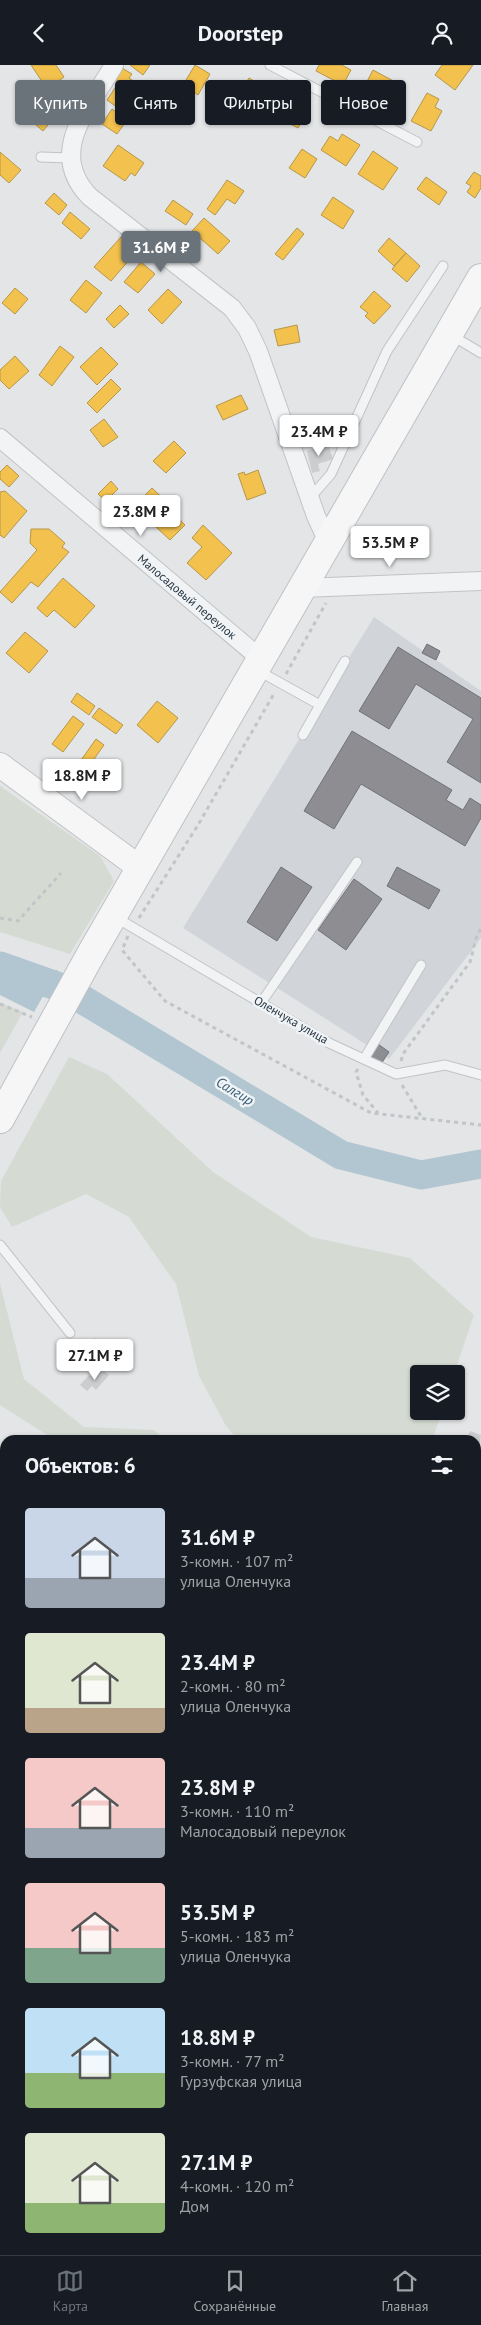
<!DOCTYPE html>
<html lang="ru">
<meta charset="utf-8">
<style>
:root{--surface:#171b24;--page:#242831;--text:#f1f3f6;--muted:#9ea1a6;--line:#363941;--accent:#6a737a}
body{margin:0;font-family:"PT Sans",sans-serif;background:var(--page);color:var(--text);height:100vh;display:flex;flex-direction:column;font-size:19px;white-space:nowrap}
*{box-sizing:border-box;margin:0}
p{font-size:16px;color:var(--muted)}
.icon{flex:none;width:28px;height:28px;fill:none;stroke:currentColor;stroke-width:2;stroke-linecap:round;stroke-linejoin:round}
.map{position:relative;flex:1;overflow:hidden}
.details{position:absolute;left:0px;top:1370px;width:481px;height:820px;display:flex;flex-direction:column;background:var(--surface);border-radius:15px 15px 0 0;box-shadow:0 1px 4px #0004}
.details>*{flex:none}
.banner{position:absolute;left:15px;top:15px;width:451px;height:45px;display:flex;gap:10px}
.controls{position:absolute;left:410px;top:1300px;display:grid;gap:10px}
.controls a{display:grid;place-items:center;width:55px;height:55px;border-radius:5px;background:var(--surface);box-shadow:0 1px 4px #0004;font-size:25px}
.price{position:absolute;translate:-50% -42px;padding:0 11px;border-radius:5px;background:#fff;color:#222;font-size:16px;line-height:32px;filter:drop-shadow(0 1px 2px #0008)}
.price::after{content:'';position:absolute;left:50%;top:30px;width:15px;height:11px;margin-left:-8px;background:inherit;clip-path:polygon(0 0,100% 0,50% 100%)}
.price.active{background:var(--accent);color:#fff}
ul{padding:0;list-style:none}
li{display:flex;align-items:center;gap:15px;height:125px;padding:0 25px}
li span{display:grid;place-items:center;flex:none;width:140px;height:100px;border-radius:5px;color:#555}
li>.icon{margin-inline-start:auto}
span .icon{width:60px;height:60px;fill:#fffc;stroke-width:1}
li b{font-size:21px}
h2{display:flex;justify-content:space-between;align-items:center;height:60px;padding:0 25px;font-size:21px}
.pill{padding:0 18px;border-radius:5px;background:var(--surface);box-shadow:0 1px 4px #0004;font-size:18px;line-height:45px}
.pill.active{background:var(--accent);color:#fff}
header{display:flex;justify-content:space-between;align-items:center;height:65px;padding:0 25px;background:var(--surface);font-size:22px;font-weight:700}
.menu{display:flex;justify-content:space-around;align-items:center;height:70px;border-top:1px solid var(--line);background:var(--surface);font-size:14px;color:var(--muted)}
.menu a{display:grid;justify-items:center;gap:2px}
.menu .active{color:var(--accent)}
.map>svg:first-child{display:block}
.built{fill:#d1d5da}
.green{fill:#d5dbd3}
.water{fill:#b1c6d1}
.homes{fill:#f2c14e;stroke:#b6974a}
.industry{fill:#8d8d92;stroke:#6f7379}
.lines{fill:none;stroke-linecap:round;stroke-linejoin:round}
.river{stroke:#b1c6d1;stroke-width:29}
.building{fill:#cbcdcf}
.service-casing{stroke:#c1c3c5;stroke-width:11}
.minor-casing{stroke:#c1c3c5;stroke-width:20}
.secondary-casing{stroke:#c1c3c5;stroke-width:26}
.primary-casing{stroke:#bec2c5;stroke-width:30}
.path{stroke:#c1c5c7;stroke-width:3;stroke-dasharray:4 4;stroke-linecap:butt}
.service{stroke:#f1f3f4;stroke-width:9}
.minor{stroke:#f1f3f4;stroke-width:18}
.secondary{stroke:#f6f6f6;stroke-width:24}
.primary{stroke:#f6f6f6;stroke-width:28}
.labels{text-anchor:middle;stroke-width:5;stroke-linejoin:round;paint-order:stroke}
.street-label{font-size:12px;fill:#293540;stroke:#f0f4f7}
.water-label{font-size:14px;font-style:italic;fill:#345a73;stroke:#f0f4f7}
</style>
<header><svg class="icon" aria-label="back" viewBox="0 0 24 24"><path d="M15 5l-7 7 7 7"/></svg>Doorstep<svg class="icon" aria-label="person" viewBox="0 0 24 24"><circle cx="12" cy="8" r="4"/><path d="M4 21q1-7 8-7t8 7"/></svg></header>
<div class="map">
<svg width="481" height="2190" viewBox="0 0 481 2190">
<rect width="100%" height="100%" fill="#e3e5e7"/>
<path class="built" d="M 374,552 L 481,626 L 481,873 L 389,994 L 183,863 Z
M 5,1438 L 5,1528 L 0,1513 L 0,1440 Z
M 476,1804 L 481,1808 L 481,2058 L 476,2053 Z"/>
<path class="green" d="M 0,721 L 100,791 L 114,816 L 70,889 L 0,867 Z
M 0,938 L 23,947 L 0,988 Z
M 69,992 L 107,1009 L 213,1107 L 311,1172 L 410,1193 L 474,1250 L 454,1309 L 419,1309 L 419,1346 L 442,1346 L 434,1370 L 437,1375 L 238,1375 L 226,1361 L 199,1311 L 176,1219 L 129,1152 L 86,1129 L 12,1162 L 0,1142 L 1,1116 Z
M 0,1218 L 24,1314 L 84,1362 L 154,1365 L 165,1375 L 55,1375 L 0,1340 Z"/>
<path class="water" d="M 58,905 L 34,947 L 0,930 L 0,907 L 28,912 Z"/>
<path class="homes" d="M 31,0 L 56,0 L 64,12 L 47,24 Z
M 130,0 L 150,0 L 143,10 Z
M 195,0 L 210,9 L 198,30 L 183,20 Z
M 319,0 L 342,0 L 351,5 L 343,20 L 316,6 Z
M 442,0 L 473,0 L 455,25 L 435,10 Z
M 122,3 L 132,9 L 129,13 L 135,17 L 118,43 L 107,35 L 119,17 L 114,14 Z
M 373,5 L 399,19 L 386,44 L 360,30 Z
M 249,13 L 272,27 L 262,44 L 239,29 Z
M 427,28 L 439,34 L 435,42 L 442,46 L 431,66 L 411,56 Z
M 285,33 L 308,46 L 298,63 L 275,51 Z
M 45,36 L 58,48 L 43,66 L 29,54 Z
M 112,44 L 127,55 L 117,69 L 102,59 Z
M 342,69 L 360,80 L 346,101 L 321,85 L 330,71 L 338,76 Z
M 118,80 L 144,98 L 135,111 L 131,108 L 125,116 L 103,101 Z
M 302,84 L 317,94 L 305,113 L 289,103 Z
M 373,86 L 398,103 L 383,125 L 358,109 Z
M 0,87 L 21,105 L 9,118 L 0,110 Z
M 474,107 L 481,111 L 481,123 L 475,133 L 467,127 L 471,121 L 466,118 Z
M 426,112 L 447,127 L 439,140 L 417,124 Z
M 227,115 L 244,126 L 235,139 L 227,134 L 215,150 L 207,144 Z
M 54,128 L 67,140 L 59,150 L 45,138 Z
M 333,132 L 354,146 L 343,164 L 321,150 Z
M 173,135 L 193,149 L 186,160 L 165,146 Z
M 70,147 L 90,164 L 81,174 L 62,158 Z
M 204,153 L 230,176 L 218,189 L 192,166 Z
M 297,163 L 304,169 L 283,195 L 275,189 Z
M 121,172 L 137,186 L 111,216 L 94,202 Z
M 389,173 L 406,188 L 394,201 L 378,186 Z
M 406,188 L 420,201 L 407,217 L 392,204 Z
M 141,197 L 155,209 L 138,228 L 124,217 Z
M 86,215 L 102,228 L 86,248 L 70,235 Z
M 15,223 L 28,234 L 15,249 L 2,238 Z
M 168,224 L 182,237 L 162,259 L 148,245 Z
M 374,226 L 391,241 L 374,259 L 365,251 L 368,248 L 360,242 Z
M 120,240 L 129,249 L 114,263 L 106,254 Z
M 297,260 L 300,277 L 278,281 L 274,265 Z
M 60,281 L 74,292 L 52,321 L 39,310 Z
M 101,282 L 118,299 L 97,320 L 80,302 Z
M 15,291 L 29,306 L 9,324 L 0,315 L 0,305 Z
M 111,314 L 121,324 L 97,348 L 87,338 Z
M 241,330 L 248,344 L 223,355 L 216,341 Z
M 104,354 L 118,372 L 103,382 L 90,365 Z
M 174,376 L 186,388 L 166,408 L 153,396 Z
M 7,400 L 19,411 L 9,422 L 0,414 L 0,407 Z
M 258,405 L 266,428 L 247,435 L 238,409 L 244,407 L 245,410 Z
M 111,416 L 118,424 L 106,436 L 98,429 Z
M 152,423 L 169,439 L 149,459 L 133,443 Z
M 5,426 L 27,446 L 4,473 L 0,470 L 0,427 Z
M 171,446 L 185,460 L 170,475 L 156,462 Z
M 203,460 L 232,488 L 206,515 L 187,498 L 202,482 L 192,473 Z
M 31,464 L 49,464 L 65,478 L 62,482 L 69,487 L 38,522 L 31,517 L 12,538 L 0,527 L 37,485 L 30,478 Z
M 63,513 L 95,541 L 75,563 L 54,545 L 47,552 L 37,543 Z
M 25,567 L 48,586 L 29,608 L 6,588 Z
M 77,628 L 95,641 L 89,650 L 71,637 Z
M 157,636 L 178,653 L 158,678 L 137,660 Z
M 99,643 L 123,660 L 116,669 L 92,652 Z
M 73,651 L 84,659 L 63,687 L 52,679 Z
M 96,674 L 104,680 L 87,704 L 79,698 Z
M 63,703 L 83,717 L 77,726 L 57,712 Z
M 3,1733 L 5,1735 L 5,1790 L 0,1796 L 0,1736 Z
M 5,1930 L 5,1950 L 0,1945 L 0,1936 Z
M 5,2063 L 5,2090 L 0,2085 L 0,2067 Z
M 476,2173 L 481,2177 L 481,2190 L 445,2190 L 440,2185 L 476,2185 Z
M 18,2185 L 62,2185 L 65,2188 L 14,2190 Z"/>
<path class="industry" d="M 427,579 L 440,586 L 436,595 L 422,588 Z
M 398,582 L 481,633 L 481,718 L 447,697 L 473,654 L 416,619 L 389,664 L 359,646 Z
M 352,666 L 452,725 L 446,735 L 463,745 L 470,733 L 481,740 L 481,753 L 465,781 L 361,719 L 334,764 L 304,746 Z
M 281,802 L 312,822 L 277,876 L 247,857 Z
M 397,802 L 440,825 L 429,844 L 387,821 Z
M 354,814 L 382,834 L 346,885 L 318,865 Z
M 378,979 L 389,987 L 381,999 L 370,990 Z
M 481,1822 L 481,1857 L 476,1862 L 476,1827 Z
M 481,2006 L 481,2056 L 476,2051 L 476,2011 Z"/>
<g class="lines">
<path class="river" d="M 0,901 L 65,924 L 341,1090 L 421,1110 L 481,1099"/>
</g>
<path class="building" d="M 328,379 L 333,394 L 318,399 L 320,406 L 312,408 L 307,386 Z
M 95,1273 L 110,1291 L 98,1300 L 83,1283 Z
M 102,1304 L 109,1310 L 96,1325 L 92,1321 L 87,1326 L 80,1320 L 89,1310 L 94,1314 Z
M 470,1366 L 481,1370 L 479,1384 L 481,1385 L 481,1403 L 476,1401 L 476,1375 L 466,1375 Z
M 171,2185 L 220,2185 L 215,2190 L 166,2190 Z"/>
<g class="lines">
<defs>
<path id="service" d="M 270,0 L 417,77
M 41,92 L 69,93
M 451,270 L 481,288
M 289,373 L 337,360 L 353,359
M 310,433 L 331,409 L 387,286 L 443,201
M 257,605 L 320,640
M 303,670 L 345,596
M 115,852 L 329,978 L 396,1009 L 445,1000 L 481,1010
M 261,938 L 357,797
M 364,994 L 421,900
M 0,1180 L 70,1268
M 476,1539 L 481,1539
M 302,2185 L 308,2190"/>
<path id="minor" d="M 114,0 C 89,43 46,87 90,132 L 232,243 L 247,263 L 258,286 L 316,451 L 328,477
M 0,373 L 261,594
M 302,523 L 481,516
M 0,1901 L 5,1905
M 476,2137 L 481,2142
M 129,2190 L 134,2185"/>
<path id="secondary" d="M 0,700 L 140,803"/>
<path id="primary" d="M 0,1054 L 92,887 L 481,213
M 0,1560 L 5,1571
M 476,2082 L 481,2087"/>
</defs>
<use href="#service" class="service-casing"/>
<use href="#minor" class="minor-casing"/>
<use href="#secondary" class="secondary-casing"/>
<use href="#primary" class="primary-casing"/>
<path class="path" d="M 286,609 L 326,538
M 0,853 L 18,856 L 61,808
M 139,853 L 198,760 L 275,627
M 128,871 L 122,885 L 165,936 L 371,1048 L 481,1060
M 0,939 L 32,952
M 401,996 L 403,989 L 470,897 L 477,870 L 481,864
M 358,1004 L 356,1007 L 363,1030 L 378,1048
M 402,1020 L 422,1053
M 0,1606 L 5,1614
M 476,2109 L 481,2114
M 263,2190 L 264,2185"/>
<use href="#service" class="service"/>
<use href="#minor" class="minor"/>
<use href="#secondary" class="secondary"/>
<use href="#primary" class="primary"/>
</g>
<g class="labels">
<g class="street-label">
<text transform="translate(187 532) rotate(40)" y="4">Малосадовый переулок</text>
<text transform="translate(291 955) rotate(30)" y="4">Оленчука улица</text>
</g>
<g class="water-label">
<text transform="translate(235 1026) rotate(31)" y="5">Салгир</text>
</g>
</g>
</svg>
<div class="controls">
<a><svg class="icon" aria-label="layers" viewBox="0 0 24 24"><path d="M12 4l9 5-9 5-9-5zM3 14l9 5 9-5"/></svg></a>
</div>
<b class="price active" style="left:161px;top:208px">31.6M ₽</b>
<b class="price" style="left:319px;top:392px">23.4M ₽</b>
<b class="price" style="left:141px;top:472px">23.8M ₽</b>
<b class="price" style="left:390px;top:503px">53.5M ₽</b>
<b class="price" style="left:82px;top:736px">18.8M ₽</b>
<b class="price" style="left:95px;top:1316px">27.1M ₽</b>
<div class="banner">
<a class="pill active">Купить</a>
<a class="pill">Снять</a>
<a class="pill">Фильтры</a>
<a class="pill">Новое</a>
</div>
<section class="details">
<h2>Объектов: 6<svg class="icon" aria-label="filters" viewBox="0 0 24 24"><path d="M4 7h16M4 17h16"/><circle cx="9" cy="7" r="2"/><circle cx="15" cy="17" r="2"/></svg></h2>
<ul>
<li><span style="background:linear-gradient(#c9d6e8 70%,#9aa5b1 0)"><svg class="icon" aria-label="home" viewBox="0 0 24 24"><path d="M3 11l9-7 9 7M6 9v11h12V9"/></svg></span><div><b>31.6M ₽</b><p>3-комн. · 107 m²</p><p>улица Оленчука</p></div></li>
<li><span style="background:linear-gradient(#dfe7d0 75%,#b9a48a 0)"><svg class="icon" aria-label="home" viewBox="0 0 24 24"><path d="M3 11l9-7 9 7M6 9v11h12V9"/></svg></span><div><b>23.4M ₽</b><p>2-комн. · 80 m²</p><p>улица Оленчука</p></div></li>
<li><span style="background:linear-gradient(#f6c9c9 70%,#9aa5b1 0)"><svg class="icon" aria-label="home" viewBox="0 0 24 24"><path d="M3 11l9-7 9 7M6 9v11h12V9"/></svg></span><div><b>23.8M ₽</b><p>3-комн. · 110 m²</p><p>Малосадовый переулок</p></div></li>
<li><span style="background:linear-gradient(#f6c9c9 65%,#7fa58c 0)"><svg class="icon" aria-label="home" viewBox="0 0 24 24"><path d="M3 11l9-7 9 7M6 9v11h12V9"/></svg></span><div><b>53.5M ₽</b><p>5-комн. · 183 m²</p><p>улица Оленчука</p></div></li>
<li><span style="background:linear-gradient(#bfe0f5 65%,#8fb573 0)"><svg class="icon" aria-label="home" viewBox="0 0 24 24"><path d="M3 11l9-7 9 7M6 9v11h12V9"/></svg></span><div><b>18.8M ₽</b><p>3-комн. · 77 m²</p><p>Гурзуфская улица</p></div></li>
<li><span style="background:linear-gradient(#dfe7d0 70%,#8fb573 0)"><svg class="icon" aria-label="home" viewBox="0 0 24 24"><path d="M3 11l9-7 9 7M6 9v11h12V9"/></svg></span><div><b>27.1M ₽</b><p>4-комн. · 120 m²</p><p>Дом</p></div></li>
</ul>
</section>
</div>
<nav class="menu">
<a class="active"><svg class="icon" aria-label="map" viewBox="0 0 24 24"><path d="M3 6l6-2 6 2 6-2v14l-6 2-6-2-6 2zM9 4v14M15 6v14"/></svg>Карта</a>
<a><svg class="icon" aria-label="saved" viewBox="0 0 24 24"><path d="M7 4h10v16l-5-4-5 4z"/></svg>Сохранённые</a>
<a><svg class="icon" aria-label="home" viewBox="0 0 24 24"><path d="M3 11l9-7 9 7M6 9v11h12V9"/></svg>Главная</a>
</nav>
